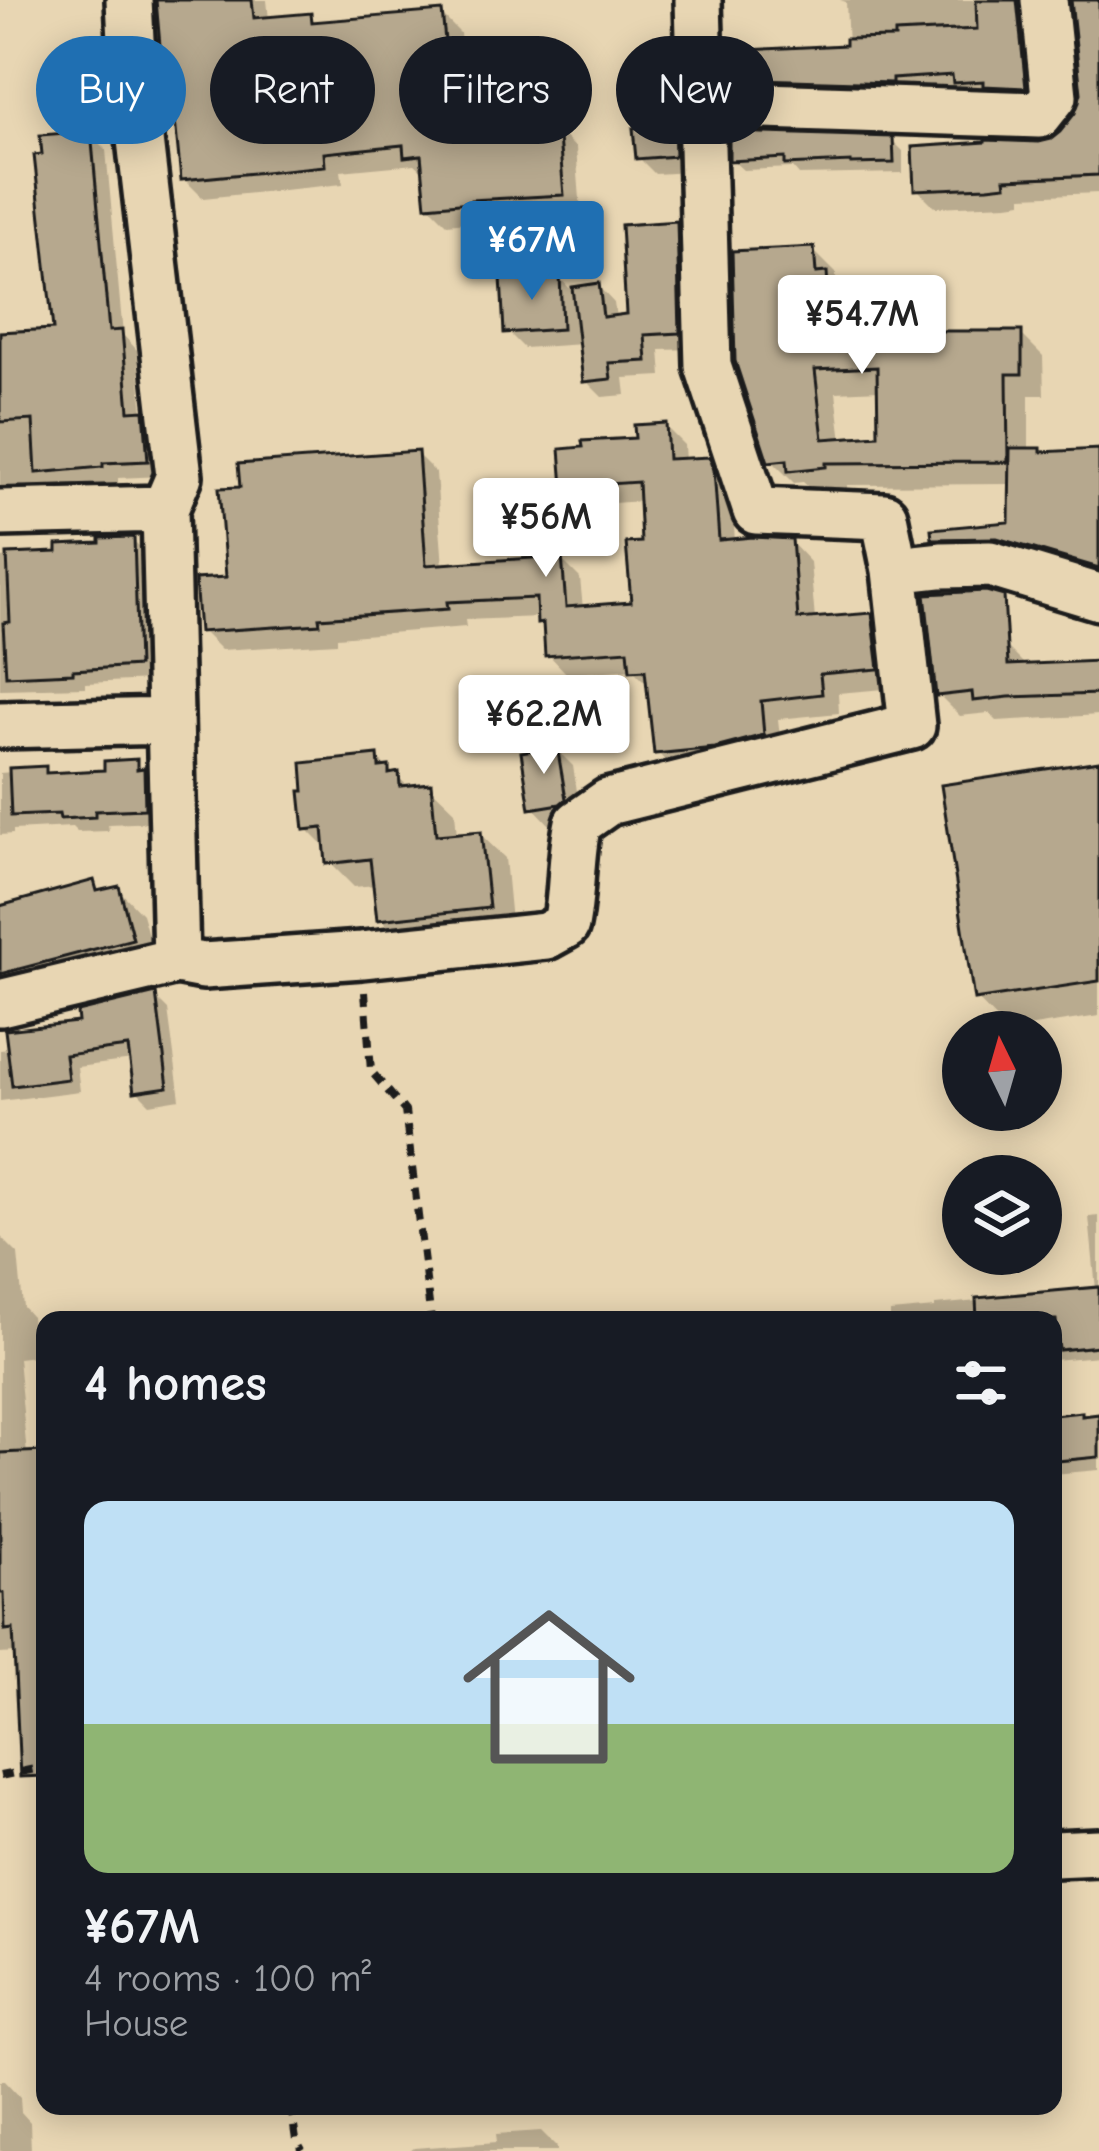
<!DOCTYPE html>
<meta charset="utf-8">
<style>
:root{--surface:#171b24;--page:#242831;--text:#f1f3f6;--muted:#9ea1a6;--accent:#1f6fb2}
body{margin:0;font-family:"Comic Neue",sans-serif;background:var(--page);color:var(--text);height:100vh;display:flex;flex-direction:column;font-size:45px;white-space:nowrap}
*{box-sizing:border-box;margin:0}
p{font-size:39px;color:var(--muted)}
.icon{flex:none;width:66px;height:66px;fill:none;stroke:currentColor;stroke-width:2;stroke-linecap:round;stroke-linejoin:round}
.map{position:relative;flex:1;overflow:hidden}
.details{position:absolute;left:36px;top:1311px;width:1026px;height:804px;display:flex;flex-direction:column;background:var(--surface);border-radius:24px;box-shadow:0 6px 30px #0003}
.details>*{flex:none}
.hud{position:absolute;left:36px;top:36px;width:1029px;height:108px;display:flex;gap:24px}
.needle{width:78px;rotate:355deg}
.controls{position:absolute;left:942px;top:1011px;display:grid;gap:24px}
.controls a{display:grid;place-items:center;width:120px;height:120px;border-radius:50%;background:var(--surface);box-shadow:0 6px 30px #0003;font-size:60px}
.price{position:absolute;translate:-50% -102px;padding:0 27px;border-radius:12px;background:#fff;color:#222;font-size:39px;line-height:78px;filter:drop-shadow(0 3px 6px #0008)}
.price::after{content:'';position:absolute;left:50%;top:72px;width:36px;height:27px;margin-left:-18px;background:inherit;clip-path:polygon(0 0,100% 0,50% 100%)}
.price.active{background:var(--accent);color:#fff}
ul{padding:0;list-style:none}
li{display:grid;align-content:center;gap:24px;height:636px;padding:0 48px}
li span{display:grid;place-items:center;height:372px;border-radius:24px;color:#555}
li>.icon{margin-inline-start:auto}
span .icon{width:216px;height:216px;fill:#fffc;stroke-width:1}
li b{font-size:51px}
h2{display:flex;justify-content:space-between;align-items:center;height:144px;padding:0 48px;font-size:51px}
.pill{padding:0 42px;border-radius:54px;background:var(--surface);box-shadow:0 6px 30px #0003;font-size:42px;line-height:108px}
.pill.active{background:var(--accent);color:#fff}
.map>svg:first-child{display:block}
.shadow{fill:#0003;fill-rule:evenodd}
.building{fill:#b6a88e;stroke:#1c1c1c;stroke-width:3;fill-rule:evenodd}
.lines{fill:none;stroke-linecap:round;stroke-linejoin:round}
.minor-casing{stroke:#1c1c1c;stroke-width:54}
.path{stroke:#1c1c1c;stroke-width:8;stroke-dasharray:12 9;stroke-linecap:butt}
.minor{stroke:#e8d6b3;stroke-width:45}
</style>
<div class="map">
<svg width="1099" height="2151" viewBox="0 0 1099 2151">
<rect width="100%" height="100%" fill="#e8d6b3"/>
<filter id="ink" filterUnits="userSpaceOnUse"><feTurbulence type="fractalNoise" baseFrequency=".00833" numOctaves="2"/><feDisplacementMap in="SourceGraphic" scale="24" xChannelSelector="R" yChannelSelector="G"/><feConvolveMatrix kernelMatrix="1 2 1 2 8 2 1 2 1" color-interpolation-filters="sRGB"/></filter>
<g filter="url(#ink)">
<path class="shadow" d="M 159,0 L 267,0 L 269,20 L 310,16 L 318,25 L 441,14 L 460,33 L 463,69 L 459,69 L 465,136 L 557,130 L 576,148 L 581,212 L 488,217 L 488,220 L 447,224 L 428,205 L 426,174 L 415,164 L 341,171 L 343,184 L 203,198 L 184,179 L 174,87 L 166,78 Z
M 840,0 L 1043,0 L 1042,104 L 748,95 L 730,77 L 848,48 L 846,2 Z
M 1074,0 L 1099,0 L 1099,193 L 1022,196 L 1022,202 L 1008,204 L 935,207 L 917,189 L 1051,143 L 1078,114 L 1084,93 Z
M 673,128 L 690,144 L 690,172 L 655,174 L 639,158 Z
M 90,134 L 106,150 L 123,335 L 137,350 L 143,413 L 159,430 L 163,476 L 118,478 L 118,483 L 55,488 L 53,486 L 0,490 L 0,335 L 57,332 Z
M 892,140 L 903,151 L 903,173 L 799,175 L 793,168 L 743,170 L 732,160 Z
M 676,224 L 692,241 L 695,349 L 660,350 L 662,376 L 624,378 L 626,395 L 602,397 L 586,381 L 582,344 L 524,348 L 507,331 L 559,277 L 571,290 L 598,286 L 614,303 L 616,318 L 629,317 Z
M 813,250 L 836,273 L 836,285 L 849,297 L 851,340 L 1021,334 L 1043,356 L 1044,395 L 1029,395 L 1029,451 L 1043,455 L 1099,452 L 1099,581 L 955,558 L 934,538 L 1012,525 L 1013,484 L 847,485 L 847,489 L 814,492 L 803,482 L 794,483 L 771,460 ZM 880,390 L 881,437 L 842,441 L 836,392 Z
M 665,426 L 684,445 L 685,461 L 708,460 L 728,479 L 732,492 L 735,542 L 791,542 L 810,562 L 815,620 L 871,616 L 891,635 L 896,688 L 838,693 L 839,713 L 778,719 L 782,754 L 676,772 L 657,752 L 650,687 L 632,669 L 567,674 L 548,654 L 546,629 L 540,622 L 540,617 L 465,620 L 466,627 L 337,637 L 337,643 L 221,650 L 202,631 L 229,579 L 417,454 L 436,473 L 443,567 L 561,559 L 580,578 L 583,609 L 635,604 L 644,545 L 642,501 L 585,505 L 566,485 Z
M 133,540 L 147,554 L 152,680 L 86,683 L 86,687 L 0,689 L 0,558 L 60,554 Z
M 1004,644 L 1027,667 L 1099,664 L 1099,715 L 997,721 L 989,713 L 960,716 L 939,695 Z
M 556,749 L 573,766 L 581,816 L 577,819 L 549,824 L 533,807 Z
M 377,758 L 410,788 L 430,787 L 455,811 L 457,836 L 480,834 L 505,858 L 512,932 L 404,943 L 380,918 L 376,885 L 354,887 L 329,862 L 328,850 L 307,829 Z
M 136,763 L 158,786 L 158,822 L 108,824 L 109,831 L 77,832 L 72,827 L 13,830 L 13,834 L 0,835 L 0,773 L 45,769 L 51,775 L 108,772 Z
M 1099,763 L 1099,1016 L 1007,1030 L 977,999 Z
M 93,884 L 103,893 L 118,889 L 142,914 L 156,963 L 0,1003 L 0,909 Z
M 155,997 L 168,1010 L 180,1099 L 150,1104 L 137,1091 L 133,1060 L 77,1067 L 80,1091 L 0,1101 L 0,1113 L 0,1050 L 10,1049 Z
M 1099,1216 L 1099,1356 L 1053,1360 L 1053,1320 L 890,1320 L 890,1312 L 935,1308 L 935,1305 L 1096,1290 L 1089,1217 Z
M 0,1236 L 18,1254 L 23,1307 L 31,1316 L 35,1356 L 18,1358 L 27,1455 L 45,1454 L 45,1756 L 17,1653 L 0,1654 Z
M 1099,1414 L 1099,1470 L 1053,1474 L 1053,1418 Z
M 0,2081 L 5,2081 L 20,2097 L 21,2112 L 30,2122 L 31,2151 L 0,2151 Z
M 541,2131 L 557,2147 L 557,2151 L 410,2151 L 414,2148 L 497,2142 L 496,2134 Z"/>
<path class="building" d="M 156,0 L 252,0 L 254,18 L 311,13 L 312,22 L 442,11 L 446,51 L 441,51 L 450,134 L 558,126 L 564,195 L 471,200 L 471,202 L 426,206 L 421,155 L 404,157 L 403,145 L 324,153 L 325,166 L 181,180 L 171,79 L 163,80 Z
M 976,0 L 1017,0 L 1026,88 L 983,86 L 983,81 L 953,83 L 952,75 L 892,79 L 892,83 L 727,78 L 726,51 L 845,45 L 845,39 L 895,38 L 895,33 L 977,29 Z
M 1071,0 L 1099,0 L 1099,175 L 1005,179 L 1006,185 L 988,187 L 914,190 L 912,147 L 985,142 L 985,140 L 1039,142 L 1051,139 L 1060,132 L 1075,113 L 1081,93 Z
M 674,124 L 675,156 L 636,159 L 633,128 Z
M 91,131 L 109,331 L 122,330 L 129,411 L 144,410 L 148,461 L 103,463 L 103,467 L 36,473 L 33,420 L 0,422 L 0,332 L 53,329 L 34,155 L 42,154 L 40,135 Z
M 729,132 L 893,137 L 894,163 L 851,164 L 851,162 L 785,165 L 785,158 L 729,161 Z
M 677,221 L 680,333 L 645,335 L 647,361 L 609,363 L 611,379 L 583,382 L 572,287 L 599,283 L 603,317 L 626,314 L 621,225 Z
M 814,247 L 816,273 L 827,272 L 831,337 L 907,336 L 907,331 L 1022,331 L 1022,374 L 1007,374 L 1008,462 L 826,463 L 826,467 L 788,471 L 787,460 L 768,462 L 735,361 L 732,251 ZM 877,367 L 878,435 L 823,439 L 815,370 Z
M 560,274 L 562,329 L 504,333 L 501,277 Z
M 666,423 L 668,459 L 710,457 L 714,470 L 719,540 L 753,537 L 792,539 L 798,619 L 872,613 L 879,669 L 820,674 L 822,694 L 761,701 L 764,735 L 715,748 L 654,754 L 645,670 L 630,671 L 628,650 L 545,656 L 543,623 L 537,624 L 536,598 L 447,602 L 448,609 L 319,618 L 320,624 L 199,632 L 195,579 L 226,577 L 219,488 L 240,487 L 238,464 L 418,451 L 426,565 L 562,556 L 566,607 L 631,602 L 626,543 L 641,542 L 638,482 L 563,487 L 560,449 L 583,447 L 582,441 L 635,438 L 634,425 Z
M 1010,448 L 1041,448 L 1041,452 L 1099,449 L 1099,568 L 997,538 L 932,539 L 931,529 L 1009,522 Z
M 134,537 L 138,666 L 73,670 L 73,673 L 6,676 L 3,623 L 10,622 L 7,554 L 57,552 L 57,545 L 100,543 L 100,538 Z
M 986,591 L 1004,596 L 1008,665 L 1099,661 L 1099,694 L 1009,697 L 973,701 L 972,692 L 936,696 L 925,594 Z
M 557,746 L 566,799 L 560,804 L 530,809 L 521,752 Z
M 378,755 L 379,767 L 389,766 L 389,774 L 399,772 L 400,786 L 431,783 L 436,835 L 481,831 L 489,908 L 377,920 L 370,859 L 326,864 L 323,828 L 304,830 L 300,791 L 304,791 L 302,763 Z
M 137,759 L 137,769 L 144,768 L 145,809 L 95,811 L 95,817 L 60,819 L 59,814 L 11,816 L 9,768 L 46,766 L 46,773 L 104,770 L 104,761 Z
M 1099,761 L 1099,981 L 974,1000 L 941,785 Z
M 94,880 L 97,891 L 119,886 L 133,939 L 0,974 L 0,906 Z
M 156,993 L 168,1087 L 134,1092 L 128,1047 L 65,1055 L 68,1079 L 12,1086 L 5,1030 L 78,1022 L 77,1012 Z
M 1099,1287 L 1099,1346 L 1059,1350 L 1056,1320 L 977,1320 L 976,1298 Z
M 1082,1412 L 1082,1416 L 1099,1414 L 1099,1457 L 1057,1461 L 1053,1415 Z
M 45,1451 L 45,1776 L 20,1777 L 13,1629 L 5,1630 L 4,1593 L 0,1593 L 0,1453 Z"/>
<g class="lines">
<defs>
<path id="minor" d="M 129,0 L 133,79 L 179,476 L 165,509 L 176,961
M 698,0 L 708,366 L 756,511 L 884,516 L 895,570 L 941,565 L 990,564 L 1099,597
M 700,104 L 1039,115 L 1054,96 L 1044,0
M 0,513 L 165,509
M 0,725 L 170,721
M 0,1003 L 176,961 L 203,966 L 362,955 L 546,936 L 566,925 C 573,890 570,857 578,823 L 608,802 L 912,726 L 895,570
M 1053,1854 L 1099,1852"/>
</defs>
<use href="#minor" class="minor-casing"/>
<path class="path" d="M 365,992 L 371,1071 L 405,1111 L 431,1320
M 0,1776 L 45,1767
M 291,2106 L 296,2140 L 302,2151"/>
<use href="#minor" class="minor"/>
</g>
</g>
</svg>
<div class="controls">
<a><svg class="needle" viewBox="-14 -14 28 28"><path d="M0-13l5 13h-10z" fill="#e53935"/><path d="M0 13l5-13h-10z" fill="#9ea1a6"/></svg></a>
<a><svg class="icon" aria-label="layers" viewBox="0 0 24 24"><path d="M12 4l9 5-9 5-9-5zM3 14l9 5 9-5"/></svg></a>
</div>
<b class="price active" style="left:532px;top:303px">¥67M</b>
<b class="price" style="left:862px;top:377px">¥54.7M</b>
<b class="price" style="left:546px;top:580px">¥56M</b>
<b class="price" style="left:544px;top:777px">¥62.2M</b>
<div class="hud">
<a class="pill active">Buy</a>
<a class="pill">Rent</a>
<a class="pill">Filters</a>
<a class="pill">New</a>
</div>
<section class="details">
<h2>4 homes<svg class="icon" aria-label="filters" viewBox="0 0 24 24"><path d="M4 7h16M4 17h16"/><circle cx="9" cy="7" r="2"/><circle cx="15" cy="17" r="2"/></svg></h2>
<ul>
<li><span style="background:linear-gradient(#bfe0f5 60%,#8fb573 0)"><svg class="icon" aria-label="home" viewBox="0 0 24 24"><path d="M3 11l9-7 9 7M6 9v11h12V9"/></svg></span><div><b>¥67M</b><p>4 rooms · 100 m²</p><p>House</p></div></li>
</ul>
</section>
</div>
